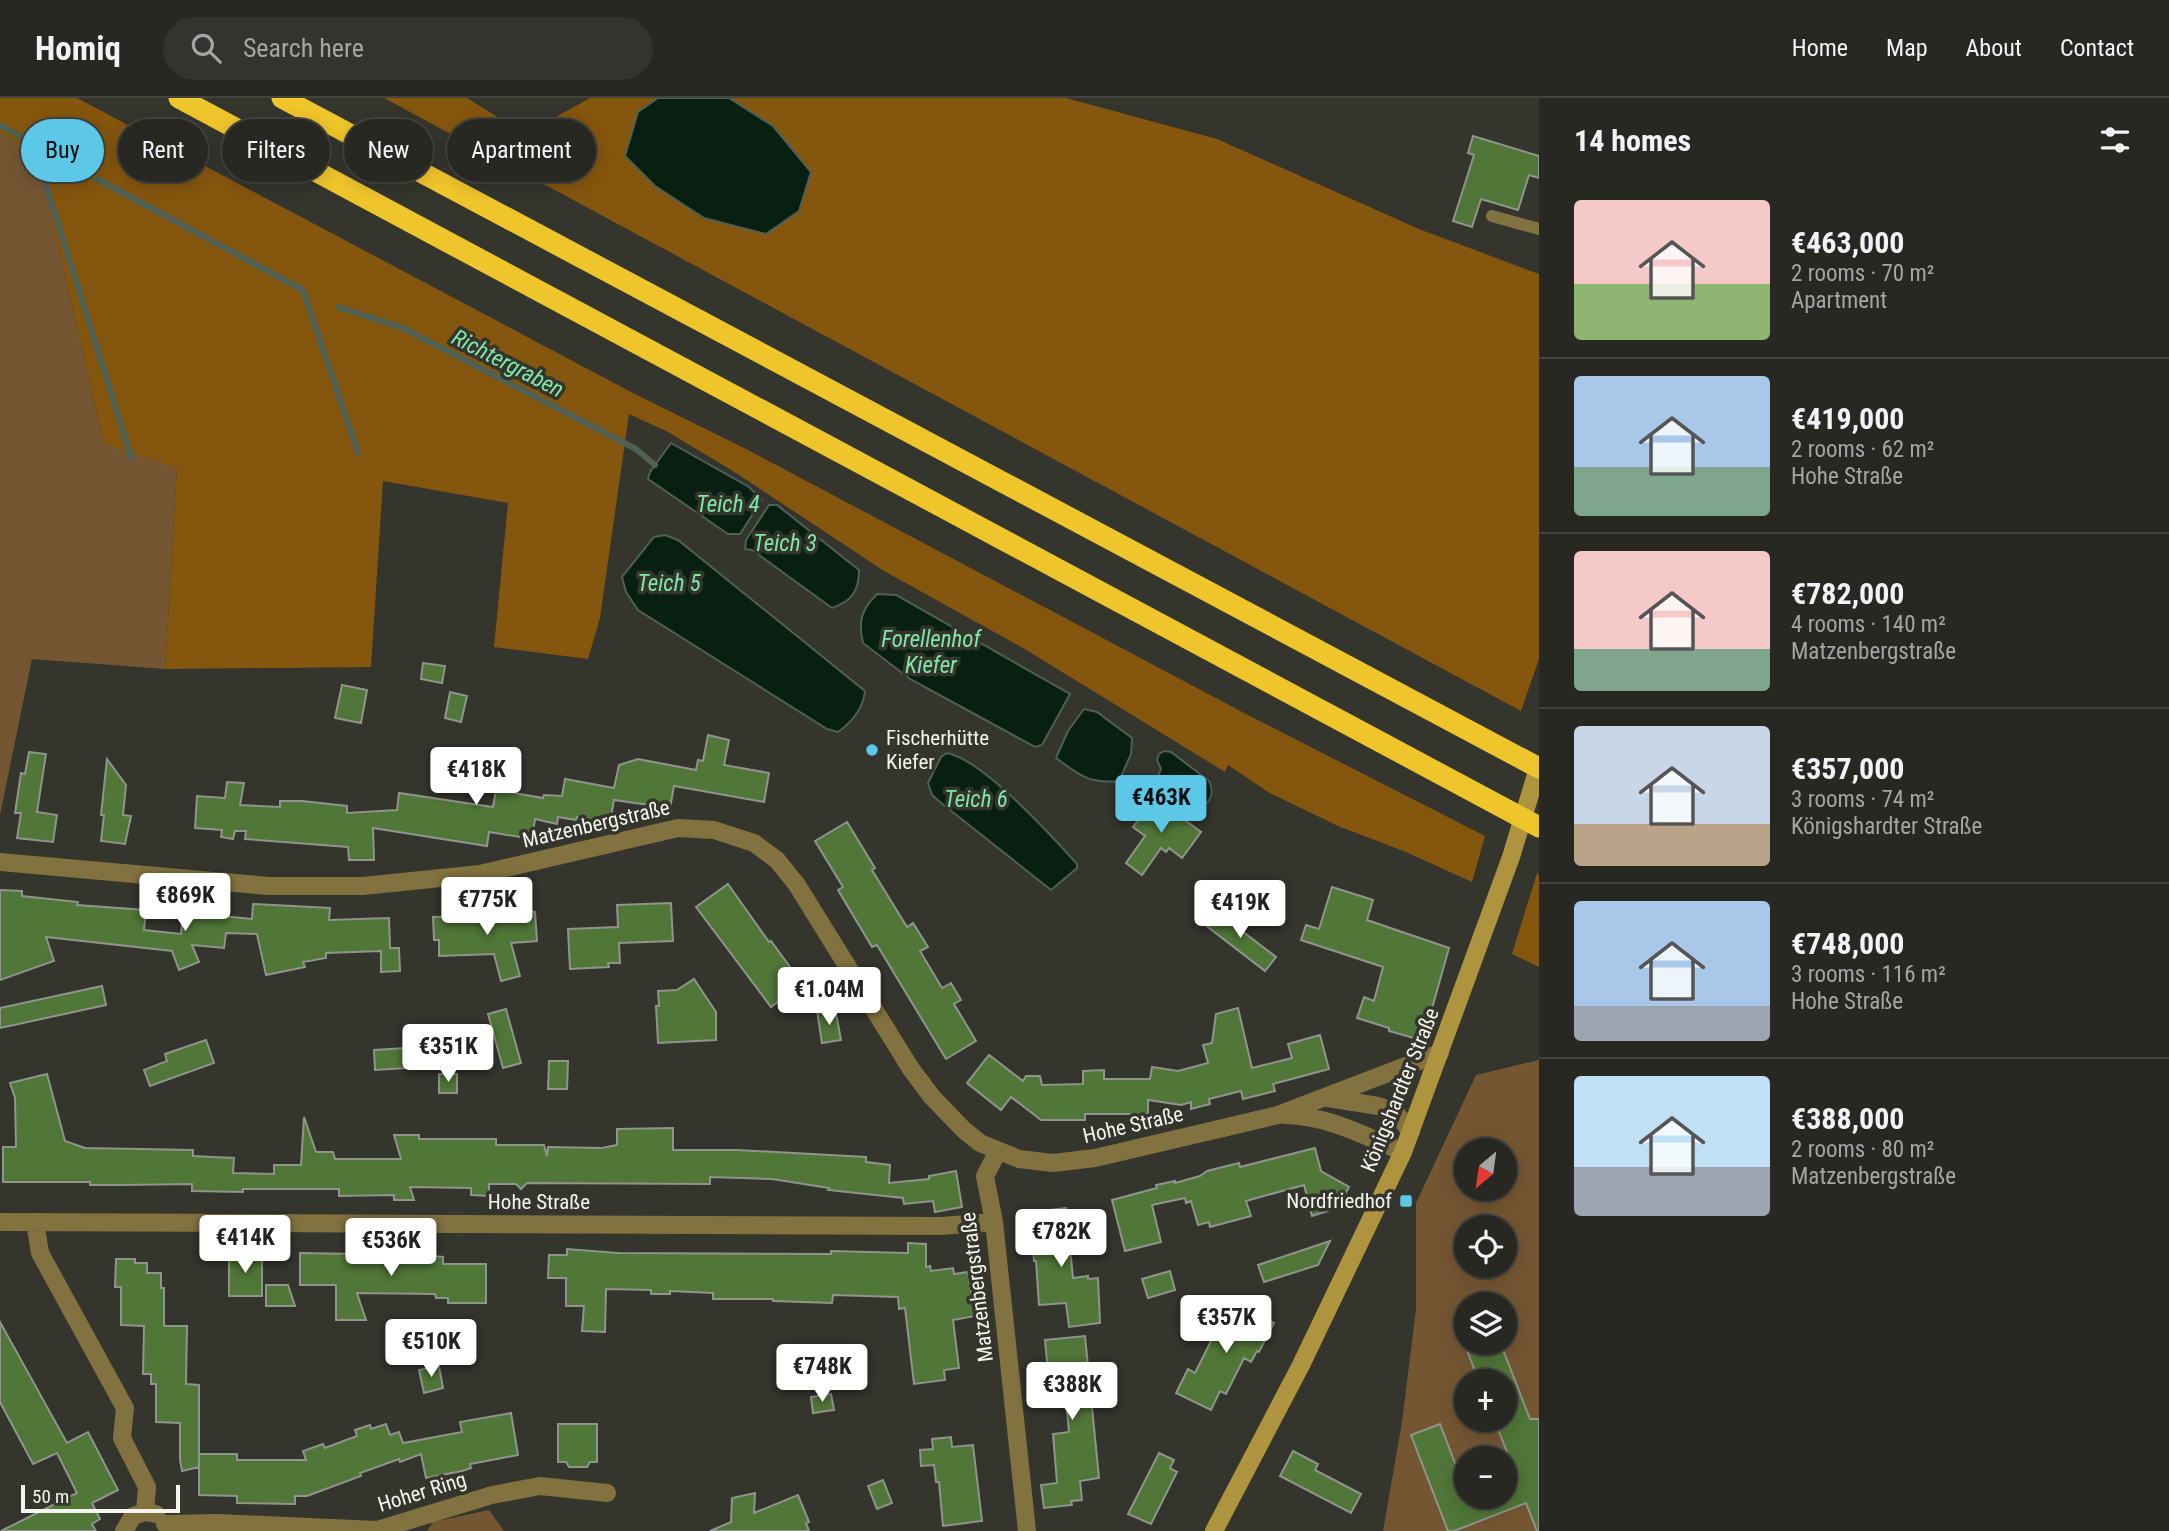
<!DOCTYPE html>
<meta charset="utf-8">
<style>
:root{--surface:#272822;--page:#33342f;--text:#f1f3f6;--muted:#a4a6a5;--line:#434440;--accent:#5cc7e7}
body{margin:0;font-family:"Roboto Condensed",sans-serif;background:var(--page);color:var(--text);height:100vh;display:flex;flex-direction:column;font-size:26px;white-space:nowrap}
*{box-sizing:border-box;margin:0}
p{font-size:23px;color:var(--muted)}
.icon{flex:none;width:38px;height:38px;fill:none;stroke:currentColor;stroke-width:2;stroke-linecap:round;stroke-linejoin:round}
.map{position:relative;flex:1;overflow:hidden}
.sheet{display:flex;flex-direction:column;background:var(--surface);width:630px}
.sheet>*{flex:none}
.banner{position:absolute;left:21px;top:21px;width:665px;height:63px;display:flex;gap:14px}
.needle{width:46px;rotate:209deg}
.fabs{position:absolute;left:1454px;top:1040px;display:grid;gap:14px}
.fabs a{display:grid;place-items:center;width:63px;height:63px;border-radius:50%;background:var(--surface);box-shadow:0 4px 18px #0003,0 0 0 2px var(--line);font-size:35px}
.scale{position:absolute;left:21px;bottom:18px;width:159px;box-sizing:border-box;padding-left:7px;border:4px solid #f4f5ef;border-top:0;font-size:19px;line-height:24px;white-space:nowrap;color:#f4f5ef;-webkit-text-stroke:5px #34352d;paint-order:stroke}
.price{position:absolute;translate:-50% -60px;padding:0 16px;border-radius:7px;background:#fff;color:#222;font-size:23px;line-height:46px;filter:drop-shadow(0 2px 4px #0008)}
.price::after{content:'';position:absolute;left:50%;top:42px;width:21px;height:16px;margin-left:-10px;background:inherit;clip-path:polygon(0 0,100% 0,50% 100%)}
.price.active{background:var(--accent);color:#111}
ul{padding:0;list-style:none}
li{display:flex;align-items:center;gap:21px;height:175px;padding:0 35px}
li+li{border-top:2px solid var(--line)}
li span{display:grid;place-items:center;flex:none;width:196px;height:140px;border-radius:7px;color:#555}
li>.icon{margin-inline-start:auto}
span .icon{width:84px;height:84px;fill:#fffc;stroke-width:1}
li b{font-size:30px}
h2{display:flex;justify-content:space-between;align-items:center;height:84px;padding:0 35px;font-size:30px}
.chip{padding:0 24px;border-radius:32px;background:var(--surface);box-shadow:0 4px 18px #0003,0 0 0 2px var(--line);font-size:24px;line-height:63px}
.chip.active{background:var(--accent);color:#111}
header{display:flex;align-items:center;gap:42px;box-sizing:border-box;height:98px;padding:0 35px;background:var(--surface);border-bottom:2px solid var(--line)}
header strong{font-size:33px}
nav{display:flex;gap:38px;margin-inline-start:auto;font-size:24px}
.search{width:490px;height:63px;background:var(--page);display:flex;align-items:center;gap:18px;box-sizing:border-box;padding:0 24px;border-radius:38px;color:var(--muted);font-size:26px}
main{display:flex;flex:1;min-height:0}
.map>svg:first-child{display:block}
.green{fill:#745633;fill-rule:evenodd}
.forest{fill:#85560e}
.water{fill:#082012;stroke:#4f6054;stroke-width:2}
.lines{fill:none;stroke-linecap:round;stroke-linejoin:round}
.stream{stroke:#4f6054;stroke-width:6}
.building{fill:#507638;stroke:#8f958c;stroke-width:2}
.lane{stroke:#82723f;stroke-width:12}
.street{stroke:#82723f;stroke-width:18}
.secondary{stroke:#ae943e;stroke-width:18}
.highway{stroke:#efc52c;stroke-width:21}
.poi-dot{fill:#5cc7e7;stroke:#34352d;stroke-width:2.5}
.labels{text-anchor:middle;stroke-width:7;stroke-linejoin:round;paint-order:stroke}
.poi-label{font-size:21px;fill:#f4f5ef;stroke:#34352d;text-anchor:start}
.street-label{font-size:21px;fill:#f4f5ef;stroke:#34352d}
.water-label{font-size:23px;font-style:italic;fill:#7fe7a9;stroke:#34352d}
</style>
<header>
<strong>Homiq</strong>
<div class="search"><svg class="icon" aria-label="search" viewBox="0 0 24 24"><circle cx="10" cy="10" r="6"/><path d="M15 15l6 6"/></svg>Search here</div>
<nav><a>Home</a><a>Map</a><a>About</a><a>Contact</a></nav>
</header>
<main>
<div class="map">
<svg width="1539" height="1433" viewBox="0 0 1539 1433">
<rect width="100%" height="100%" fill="#34352d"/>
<path class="green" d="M 0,35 L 37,55 L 104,346 L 177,370 L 165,571 L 32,561 L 0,717 Z
M 1539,962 L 1539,1433 L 1383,1433 L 1402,1324 L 1416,1211 L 1416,1105 L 1476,977 ZM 1466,1052 L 1505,1052 L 1505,1090 L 1466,1090 ZM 1466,1129 L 1505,1129 L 1505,1167 L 1466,1167 ZM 1466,1206 L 1505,1206 L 1505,1244 L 1466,1244 ZM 1466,1283 L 1505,1283 L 1505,1321 L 1466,1321 ZM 1466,1360 L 1505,1360 L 1505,1398 L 1466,1398 Z
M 489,1412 L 504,1433 L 427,1433 L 433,1424 Z"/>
<path class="forest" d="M 0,0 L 77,0 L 633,295 L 748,352 L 1246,616 L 1485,738 L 1472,784 L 1406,754 L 1338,728 L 1268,694 L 1228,667 L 1225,674 L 1023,550 L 884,473 L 733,373 L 668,334 L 629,316 L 600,520 L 588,561 L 494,549 L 508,405 L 383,383 L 371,569 L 165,571 L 177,370 L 104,346 L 37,55 L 0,35 Z
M 384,0 L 467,0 L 525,36 L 590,0 L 658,0 L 638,14 L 773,28 L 729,0 L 1066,0 L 1217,41 L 1419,131 L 1539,176 L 1539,561 L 1521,613 Z
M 1537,775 L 1539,777 L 1539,869 L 1512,856 Z"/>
<path class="water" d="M 658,0 L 729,0 L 773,28 L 811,74 L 799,113 L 766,136 L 704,120 L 655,88 L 625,58 L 638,14 Z
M 671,345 L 749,389 L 762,402 L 740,436 L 728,436 L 648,381 L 650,374 Z
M 769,407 L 777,407 L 859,472 C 859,493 852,503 832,510 L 752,452 L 745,451 L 746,442 Z
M 665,437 L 678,442 L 865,593 C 863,610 852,624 838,634 L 827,631 L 638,512 L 626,494 L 622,479 L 654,439 Z
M 877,496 L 896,497 L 1070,596 L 1042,647 L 1035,649 L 910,581 L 863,545 C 858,523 861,512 877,496 Z
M 1084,611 L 1097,614 L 1132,640 L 1131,656 L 1119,683 C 1089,686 1079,677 1056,660 L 1068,633 Z
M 1164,653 L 1171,654 L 1209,683 C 1215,696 1210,707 1196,711 L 1156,683 L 1161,671 L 1157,662 L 1159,656 Z
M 947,655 C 983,662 1051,737 1077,766 L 1077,770 L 1051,792 L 940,704 L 932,697 L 928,685 L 941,659 Z"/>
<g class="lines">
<path class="stream" d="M 0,27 L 75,69
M 33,45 L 131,359
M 97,81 L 303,192 L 358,355
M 338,209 L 403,230 L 636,351 L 655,367"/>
</g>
<path class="building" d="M 1473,38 L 1539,58 L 1539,80 L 1529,77 L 1518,112 L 1481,101 L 1472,129 L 1453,123 L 1474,57 L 1468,55 Z
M 423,565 L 445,568 L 442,585 L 421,581 Z
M 342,587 L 367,592 L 361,625 L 335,620 Z
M 450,594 L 467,598 L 461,624 L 445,620 Z
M 708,637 L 729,642 L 724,667 L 769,675 L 764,704 L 674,688 L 670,710 L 614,702 L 610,725 L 577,719 L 576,722 L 558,719 L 557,726 L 535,721 L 532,741 L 489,734 L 487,748 L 373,730 L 374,762 L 349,762 L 348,749 L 245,741 L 246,733 L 235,733 L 233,741 L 221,739 L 222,732 L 195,730 L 197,698 L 225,700 L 227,684 L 244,685 L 240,707 L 280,709 L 280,703 L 302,703 L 347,708 L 347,715 L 397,712 L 399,695 L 493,709 L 496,692 L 543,700 L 544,697 L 562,698 L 565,681 L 614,690 L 619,667 L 638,661 L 696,672 L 698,662 L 703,663 Z
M 29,654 L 46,656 L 37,714 L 57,717 L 53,744 L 17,740 L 21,715 L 15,715 L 21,675 L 25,676 Z
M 107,661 L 126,687 L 123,717 L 131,718 L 125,746 L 101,743 L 104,717 L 101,717 Z
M 1155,700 L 1201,734 L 1182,760 L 1169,750 L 1166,754 L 1161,750 L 1142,777 L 1126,765 L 1145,738 L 1133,729 Z
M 847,724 L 875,770 L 872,772 L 907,829 L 913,825 L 928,849 L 920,853 L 942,890 L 951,885 L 961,902 L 954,906 L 976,943 L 946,961 L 877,847 L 872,849 L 838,792 L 843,789 L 815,743 Z
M 728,786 L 769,844 L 771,843 L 809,895 L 794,905 L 788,896 L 771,909 L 696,809 Z
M 1332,789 L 1373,802 L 1367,822 L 1449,850 L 1424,939 L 1417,941 L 1389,933 L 1389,930 L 1357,920 L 1364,899 L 1374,903 L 1383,869 L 1301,842 L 1306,827 L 1319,831 Z
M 0,792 L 22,793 L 22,798 L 78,804 L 77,807 L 146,812 L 144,832 L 181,836 L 183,814 L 252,821 L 253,806 L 330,810 L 329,822 L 389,820 L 390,850 L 399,850 L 400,873 L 381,874 L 381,853 L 326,855 L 326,860 L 303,864 L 305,869 L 266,877 L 257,836 L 226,835 L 224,850 L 192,847 L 199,864 L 179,872 L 172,853 L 46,839 L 54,863 L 0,882 Z
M 671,805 L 673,843 L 619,845 L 620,865 L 608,865 L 609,869 L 570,871 L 568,831 L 618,829 L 617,807 Z
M 1215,812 L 1276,859 L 1265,873 L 1204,826 Z
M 530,813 L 535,814 L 537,843 L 511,845 L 520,878 L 501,883 L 494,856 L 439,858 L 439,842 L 434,842 L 433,819 L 501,817 L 501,815 Z
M 694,881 L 716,914 L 716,942 L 658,945 L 656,908 L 659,908 L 658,893 L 677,892 Z
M 102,888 L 106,907 L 0,930 L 0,910 Z
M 1238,910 L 1252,970 L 1292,960 L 1288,946 L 1320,937 L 1329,971 L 1273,986 L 1275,993 L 1243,1001 L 1241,993 L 1209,1001 L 1210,1006 L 1191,1011 L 1191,1004 L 1181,1007 L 1148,1002 L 1148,1016 L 1085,1016 L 1085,1022 L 1041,1022 L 1011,999 L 1001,1012 L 967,985 L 989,957 L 1023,983 L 1026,978 L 1040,978 L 1042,987 L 1083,986 L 1083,973 L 1104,972 L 1104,981 L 1150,981 L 1152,969 L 1178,973 L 1208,965 L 1203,947 L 1212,945 L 1216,916 Z
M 506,911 L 521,965 L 503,970 L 488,916 Z
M 817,913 L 836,915 L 841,942 L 822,945 Z
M 206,942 L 214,965 L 150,988 L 144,972 L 167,963 L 165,956 Z
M 439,948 L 440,968 L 375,972 L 374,952 Z
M 549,963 L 568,963 L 567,991 L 548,991 Z
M 47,976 L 65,1043 L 85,1050 L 193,1052 L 193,1058 L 234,1060 L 233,1075 L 274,1076 L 274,1067 L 301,1067 L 304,1019 L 316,1054 L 333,1054 L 335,1061 L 401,1061 L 394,1037 L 419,1037 L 419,1041 L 496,1041 L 496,1047 L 544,1047 L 547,1058 L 548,1049 L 602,1050 L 617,1047 L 617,1031 L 673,1030 L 673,1052 L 737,1052 L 866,1059 L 866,1064 L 890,1067 L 889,1085 L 929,1081 L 929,1078 L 956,1073 L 962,1109 L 935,1114 L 933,1103 L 904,1106 L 903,1100 L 828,1092 L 829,1090 L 772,1081 L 710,1079 L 710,1086 L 527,1085 L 521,1091 L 516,1086 L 489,1086 L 489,1098 L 471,1097 L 471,1090 L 410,1089 L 414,1102 L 394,1102 L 394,1097 L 339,1098 L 339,1091 L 243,1091 L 243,1094 L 192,1093 L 192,1086 L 121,1087 L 90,1087 L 90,1084 L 3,1084 L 3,1049 L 16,1049 L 15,1000 L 10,985 Z
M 439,976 L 457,976 L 457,995 L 439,995 Z
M 1315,1050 L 1321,1073 L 1349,1089 L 1338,1110 L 1312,1118 L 1304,1087 L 1246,1103 L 1251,1118 L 1210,1129 L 1209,1124 L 1198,1127 L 1191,1103 L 1186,1105 L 1185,1100 L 1152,1107 L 1161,1144 L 1125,1153 L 1112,1102 L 1157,1090 L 1156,1087 L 1175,1083 L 1175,1085 L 1200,1078 L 1207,1073 L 1239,1065 L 1240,1069 Z
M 1066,1110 L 1073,1180 L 1088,1178 L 1088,1181 L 1098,1180 L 1100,1225 L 1069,1229 L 1066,1205 L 1039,1207 L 1036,1163 L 1034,1163 L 1033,1147 L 1030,1147 L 1028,1121 L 1031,1121 L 1031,1114 Z
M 1330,1143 L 1318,1167 L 1264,1184 L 1258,1167 Z
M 908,1145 L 926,1146 L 926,1169 L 930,1168 L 931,1173 L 953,1170 L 954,1176 L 968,1174 L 975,1218 L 953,1222 L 959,1270 L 944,1272 L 945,1282 L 914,1286 L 905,1210 L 899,1211 L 898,1199 L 833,1197 L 832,1205 L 773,1203 L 773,1201 L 713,1201 L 713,1195 L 670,1193 L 670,1196 L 651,1196 L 651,1192 L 606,1191 L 605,1234 L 582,1233 L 584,1208 L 566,1208 L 566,1180 L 548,1180 L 549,1157 L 567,1157 L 567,1151 L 618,1155 L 831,1156 L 831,1153 L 908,1155 Z
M 300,1155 L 420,1157 L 443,1159 L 443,1166 L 486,1166 L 486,1205 L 448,1205 L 448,1200 L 436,1200 L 435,1196 L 357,1195 L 366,1222 L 336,1222 L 336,1187 L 300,1187 Z
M 229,1156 L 262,1157 L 262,1198 L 229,1198 Z
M 116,1161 L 135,1161 L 135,1165 L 147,1165 L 147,1175 L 161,1175 L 161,1190 L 164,1190 L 164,1228 L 187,1228 L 186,1286 L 199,1287 L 199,1369 L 182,1373 L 180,1362 L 180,1325 L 156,1324 L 156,1286 L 151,1286 L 151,1276 L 143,1276 L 144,1228 L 121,1227 L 121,1189 L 115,1189 Z
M 1170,1173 L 1175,1192 L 1148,1200 L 1142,1181 Z
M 266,1187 L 288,1187 L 295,1208 L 266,1208 Z
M 1228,1202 L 1274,1225 L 1259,1254 L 1257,1253 L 1251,1264 L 1244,1260 L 1226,1296 L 1220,1293 L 1211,1312 L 1176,1295 L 1188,1271 L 1195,1275 L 1223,1219 L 1220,1218 Z
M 0,1224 L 67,1345 L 88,1334 L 118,1392 L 92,1405 L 100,1421 L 92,1426 L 96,1433 L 1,1433 L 77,1395 L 57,1355 L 33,1366 L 0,1304 Z
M 1085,1238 L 1099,1380 L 1080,1383 L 1082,1402 L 1071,1403 L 1072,1407 L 1044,1410 L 1041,1387 L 1057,1385 L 1053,1336 L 1069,1334 L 1064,1284 L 1049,1285 L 1045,1242 Z
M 1482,1244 L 1500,1244 L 1530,1321 L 1539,1321 L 1539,1433 L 1537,1433 L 1526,1405 L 1454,1433 L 1448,1433 L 1411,1337 L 1440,1326 L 1458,1373 L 1466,1370 L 1466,1398 L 1505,1398 L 1507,1354 L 1494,1321 L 1505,1321 L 1505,1283 L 1479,1283 L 1466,1250 Z
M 439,1268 L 443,1290 L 424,1295 L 419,1272 Z
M 831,1296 L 834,1312 L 813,1315 L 811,1299 Z
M 511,1315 L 518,1357 L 470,1366 L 471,1370 L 462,1373 L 426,1380 L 421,1356 L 400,1364 L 399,1361 L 360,1375 L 361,1378 L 307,1398 L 295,1398 L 295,1406 L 237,1405 L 237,1398 L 199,1397 L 199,1356 L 237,1356 L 237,1362 L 306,1362 L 303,1353 L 323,1346 L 325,1350 L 357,1338 L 355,1332 L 370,1327 L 371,1331 L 386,1326 L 390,1337 L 399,1334 L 403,1345 L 462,1334 L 460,1324 Z
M 558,1326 L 597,1326 L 597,1364 L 590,1364 L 587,1369 L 569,1369 L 566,1364 L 558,1364 Z
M 951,1339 L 952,1349 L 973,1347 L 982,1423 L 943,1428 L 939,1384 L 936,1384 L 934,1367 L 921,1368 L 920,1352 L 933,1351 L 932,1341 Z
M 1293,1353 L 1318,1366 L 1315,1372 L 1361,1396 L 1351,1415 L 1280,1378 Z
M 1159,1355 L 1174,1362 L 1170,1370 L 1177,1374 L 1151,1426 L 1128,1416 Z
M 883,1382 L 892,1405 L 877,1411 L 868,1388 Z
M 755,1395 L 754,1415 L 798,1397 L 809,1424 L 806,1425 L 809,1433 L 710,1433 L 731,1424 L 732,1400 Z"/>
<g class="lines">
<path class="lane" d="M 1492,118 L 1539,131"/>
<path class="street" d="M 0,764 L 269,788 L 363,788 L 480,776 L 678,730 L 714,732 L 754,745 L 777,762 L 797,787 L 911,971 L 932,999 L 964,1032 L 980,1045 L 1019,1061 L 1053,1065 L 1095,1060 L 1278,1017 L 1440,955
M 1328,1000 L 1378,1008 L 1396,1015 L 1411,1034
M 1285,1017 C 1329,1018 1363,1037 1403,1054
M 998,1053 L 985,1078 L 994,1124 L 1027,1433
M 0,1124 L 941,1128 L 994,1124
M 35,1124 L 40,1155 L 125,1310 L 122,1340 L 147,1389 L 145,1414
M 165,1426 L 217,1425 L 377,1432 L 492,1397 L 540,1388 L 607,1395
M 124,1433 L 133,1418 L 145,1414 L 156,1416"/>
<path class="secondary" d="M 1214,1433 L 1301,1267 L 1403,1054 L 1511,759 L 1539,667"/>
<path class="highway" d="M 179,0 L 1539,729
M 282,0 L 1539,670"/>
</g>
<g class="poi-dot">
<circle cx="872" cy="652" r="7"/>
<rect x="1399" y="1096" width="14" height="14" rx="3.5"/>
</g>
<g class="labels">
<g class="poi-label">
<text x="886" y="647">Fischerhütte<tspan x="886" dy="24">Kiefer</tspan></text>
<text x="1392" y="1110" text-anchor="end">Nordfriedhof</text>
</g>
<g class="street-label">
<text transform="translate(596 726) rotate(-13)" y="7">Matzenbergstraße</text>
<text transform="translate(1400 992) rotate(-68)" y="7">Königshardter Straße</text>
<text transform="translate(1133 1027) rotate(-13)" y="7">Hohe Straße</text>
<text x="539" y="1111">Hohe Straße</text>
<text transform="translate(977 1189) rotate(-97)" y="7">Matzenbergstraße</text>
<text transform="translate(422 1394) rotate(-17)" y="7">Hoher Ring</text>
</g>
<g class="water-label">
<text transform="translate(508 265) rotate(27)" y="8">Richtergraben</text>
<text x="728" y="414">Teich 4</text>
<text x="785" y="453">Teich 3</text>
<text x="669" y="493">Teich 5</text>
<text x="931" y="549">Forellenhof<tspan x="931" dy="26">Kiefer</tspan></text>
<text x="976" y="709">Teich 6</text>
</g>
</g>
</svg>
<div class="fabs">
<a><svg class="needle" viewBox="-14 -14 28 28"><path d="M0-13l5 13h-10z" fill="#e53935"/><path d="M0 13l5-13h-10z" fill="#a4a6a5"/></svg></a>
<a><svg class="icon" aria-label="locate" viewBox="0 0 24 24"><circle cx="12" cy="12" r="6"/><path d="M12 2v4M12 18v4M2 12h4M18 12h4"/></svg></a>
<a><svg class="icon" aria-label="layers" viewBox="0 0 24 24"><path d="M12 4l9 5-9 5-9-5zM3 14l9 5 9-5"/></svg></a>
<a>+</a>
<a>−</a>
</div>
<div class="scale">50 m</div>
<b class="price" style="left:476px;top:709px">€418K</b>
<b class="price active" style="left:1161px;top:737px">€463K</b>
<b class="price" style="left:185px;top:835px">€869K</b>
<b class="price" style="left:487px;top:839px">€775K</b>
<b class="price" style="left:1240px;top:842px">€419K</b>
<b class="price" style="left:829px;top:929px">€1.04M</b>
<b class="price" style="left:448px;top:986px">€351K</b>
<b class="price" style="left:1061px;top:1171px">€782K</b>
<b class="price" style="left:245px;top:1177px">€414K</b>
<b class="price" style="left:391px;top:1180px">€536K</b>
<b class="price" style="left:1226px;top:1257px">€357K</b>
<b class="price" style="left:431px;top:1281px">€510K</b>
<b class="price" style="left:822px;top:1306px">€748K</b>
<b class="price" style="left:1072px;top:1324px">€388K</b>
<div class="banner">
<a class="chip active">Buy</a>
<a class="chip">Rent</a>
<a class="chip">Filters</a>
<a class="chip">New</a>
<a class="chip">Apartment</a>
</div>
</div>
<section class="sheet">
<h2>14 homes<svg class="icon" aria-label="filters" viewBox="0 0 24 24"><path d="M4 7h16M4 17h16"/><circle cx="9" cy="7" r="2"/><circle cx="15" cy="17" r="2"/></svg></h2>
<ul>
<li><span style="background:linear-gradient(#f6c9c9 60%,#8fb573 0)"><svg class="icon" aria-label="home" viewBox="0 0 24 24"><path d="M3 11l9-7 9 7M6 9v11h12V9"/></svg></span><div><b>€463,000</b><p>2 rooms · 70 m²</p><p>Apartment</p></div></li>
<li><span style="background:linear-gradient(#a9c7e8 65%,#7fa58c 0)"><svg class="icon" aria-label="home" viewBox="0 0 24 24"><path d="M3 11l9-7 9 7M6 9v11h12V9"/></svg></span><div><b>€419,000</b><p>2 rooms · 62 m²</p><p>Hohe Straße</p></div></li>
<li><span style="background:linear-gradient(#f6c9c9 70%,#7fa58c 0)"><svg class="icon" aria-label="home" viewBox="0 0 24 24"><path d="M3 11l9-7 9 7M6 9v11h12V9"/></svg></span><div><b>€782,000</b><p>4 rooms · 140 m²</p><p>Matzenbergstraße</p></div></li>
<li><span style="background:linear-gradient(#c9d6e8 70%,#b9a48a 0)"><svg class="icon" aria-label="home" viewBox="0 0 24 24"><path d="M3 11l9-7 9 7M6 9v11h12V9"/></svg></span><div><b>€357,000</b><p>3 rooms · 74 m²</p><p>Königshardter Straße</p></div></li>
<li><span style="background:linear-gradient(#a9c7e8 75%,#9aa5b1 0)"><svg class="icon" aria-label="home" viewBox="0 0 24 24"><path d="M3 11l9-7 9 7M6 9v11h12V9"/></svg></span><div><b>€748,000</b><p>3 rooms · 116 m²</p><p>Hohe Straße</p></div></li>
<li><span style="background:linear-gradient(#bfe0f5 65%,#9aa5b1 0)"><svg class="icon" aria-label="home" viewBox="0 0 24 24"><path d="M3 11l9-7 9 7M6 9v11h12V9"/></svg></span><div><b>€388,000</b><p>2 rooms · 80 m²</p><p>Matzenbergstraße</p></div></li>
</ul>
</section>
</main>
